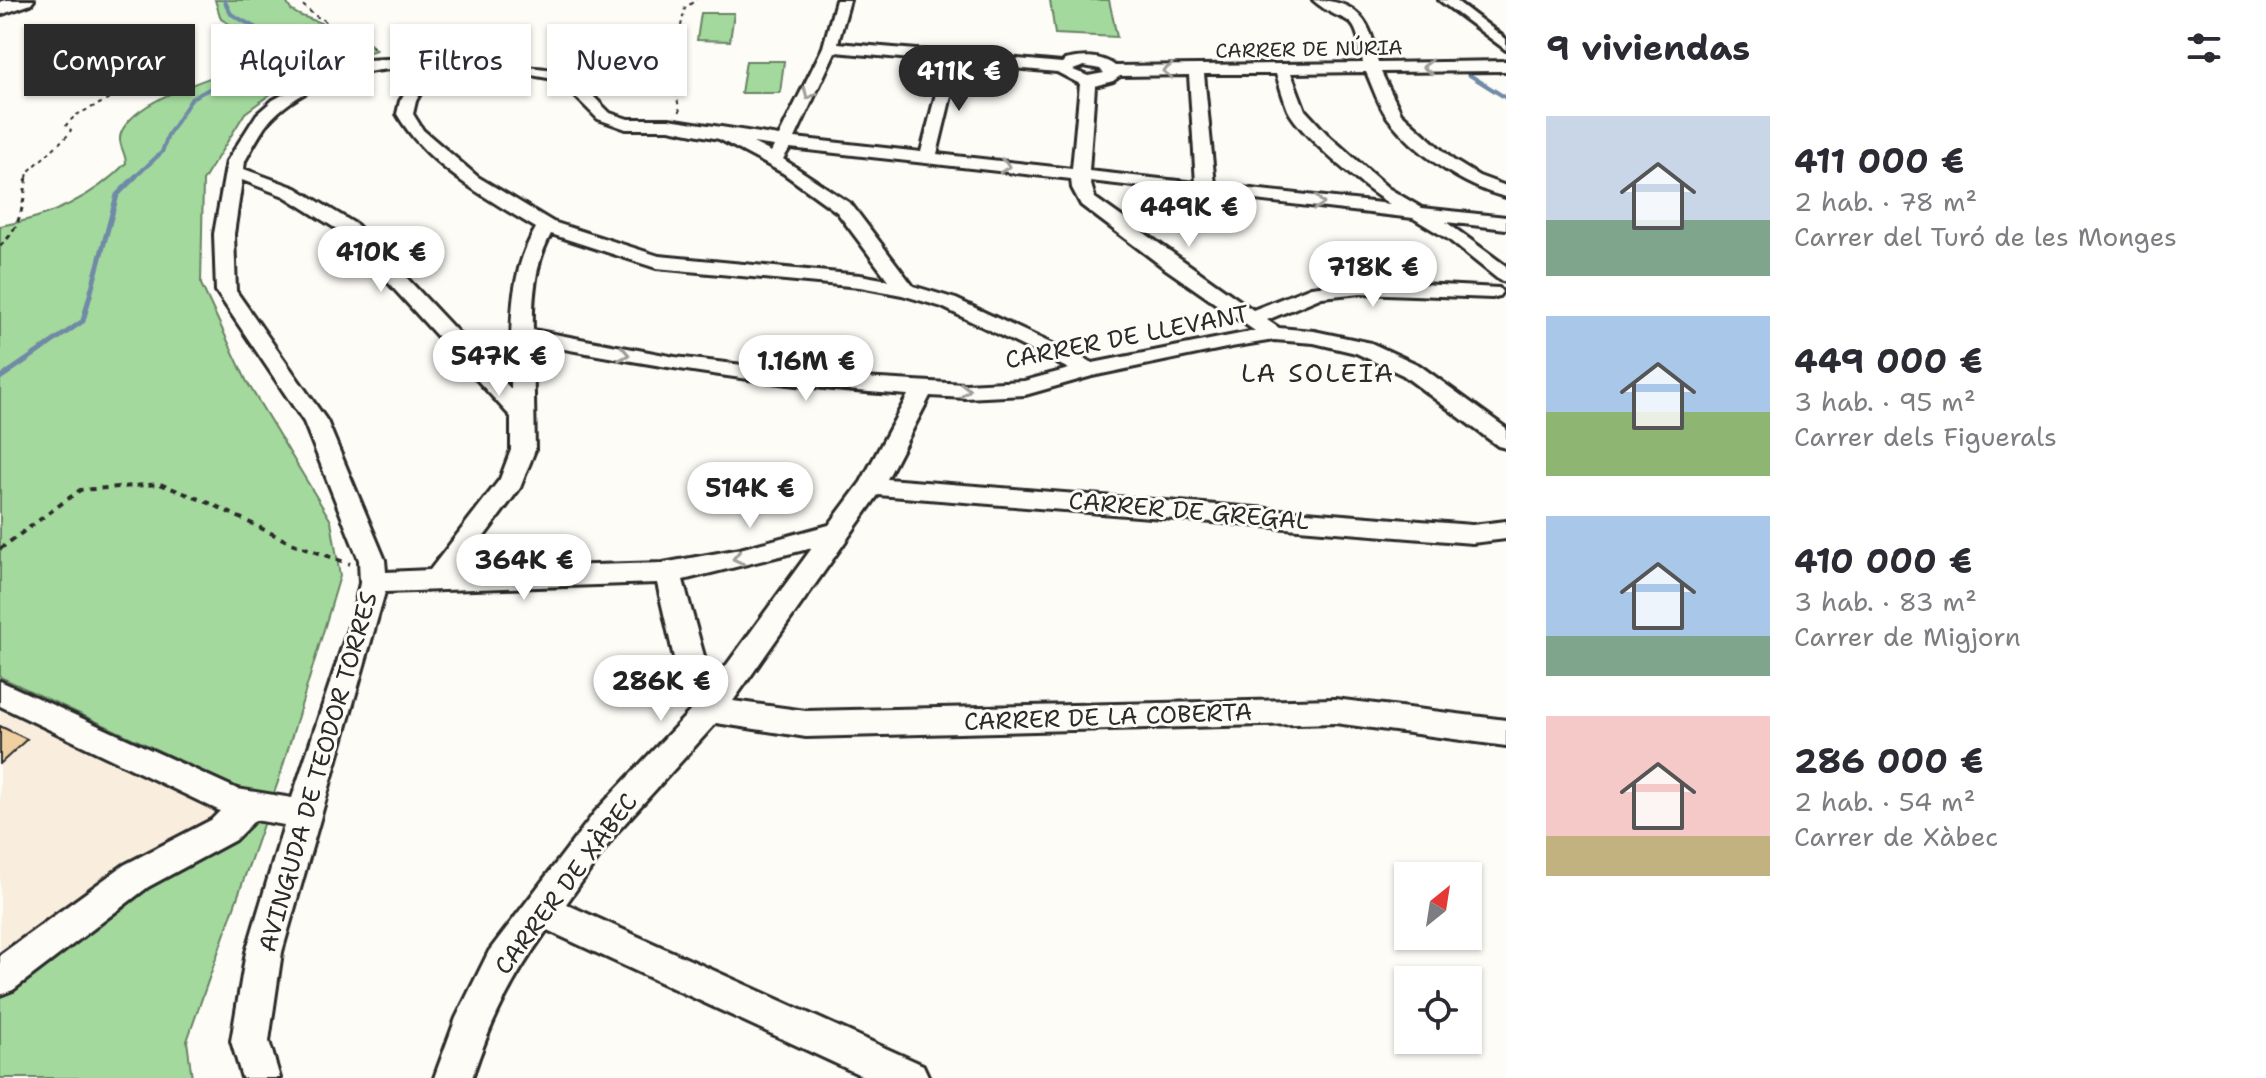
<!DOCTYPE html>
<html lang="es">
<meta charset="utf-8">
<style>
:root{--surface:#fff;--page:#f2f2f3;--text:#2b2b33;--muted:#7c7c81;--accent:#2b2b2b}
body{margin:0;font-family:"Shantell Sans",sans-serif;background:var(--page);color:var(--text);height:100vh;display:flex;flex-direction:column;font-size:30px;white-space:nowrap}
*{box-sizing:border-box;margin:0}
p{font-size:26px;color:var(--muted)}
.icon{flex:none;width:44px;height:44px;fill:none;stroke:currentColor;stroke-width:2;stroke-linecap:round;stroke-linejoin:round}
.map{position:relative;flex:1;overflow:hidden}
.details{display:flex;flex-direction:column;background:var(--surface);width:760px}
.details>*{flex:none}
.hud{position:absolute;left:24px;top:24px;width:760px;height:72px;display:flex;gap:16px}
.needle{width:52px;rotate:30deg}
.buttons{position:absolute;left:1394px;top:862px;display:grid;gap:16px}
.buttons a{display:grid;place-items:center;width:88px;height:88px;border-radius:0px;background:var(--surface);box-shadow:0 2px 6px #0004;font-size:40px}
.price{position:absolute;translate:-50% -68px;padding:0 18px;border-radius:28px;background:#fff;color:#222;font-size:26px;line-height:52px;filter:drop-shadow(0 2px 4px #0008)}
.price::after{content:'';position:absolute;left:50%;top:48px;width:24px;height:18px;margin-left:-12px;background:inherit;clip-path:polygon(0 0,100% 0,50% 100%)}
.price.active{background:var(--accent);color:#fff}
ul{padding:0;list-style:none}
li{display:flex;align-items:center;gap:24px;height:200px;padding:0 40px}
li span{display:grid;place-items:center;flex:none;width:224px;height:160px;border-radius:0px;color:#555}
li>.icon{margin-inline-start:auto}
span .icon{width:96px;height:96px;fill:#fffc;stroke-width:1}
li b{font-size:34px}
h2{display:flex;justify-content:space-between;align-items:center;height:96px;padding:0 40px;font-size:34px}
.chip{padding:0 28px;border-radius:0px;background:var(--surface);box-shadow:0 2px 6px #0004;font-size:28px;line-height:72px}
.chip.active{background:var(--accent);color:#fff}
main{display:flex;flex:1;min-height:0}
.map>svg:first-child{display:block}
.built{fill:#f9eedd}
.green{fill:#a3d99d;stroke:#678264;stroke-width:2}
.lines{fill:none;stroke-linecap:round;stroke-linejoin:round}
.stream-far1{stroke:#708aa6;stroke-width:4}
.stream{stroke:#708aa6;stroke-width:5}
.building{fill:#f0cfa1;stroke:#2b2b2b;stroke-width:2}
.minor-casing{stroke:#2b2b2b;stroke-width:6}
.highway-casing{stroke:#2b2b2b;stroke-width:6}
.path-far2{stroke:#2b2b2b;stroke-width:2;stroke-dasharray:4 4;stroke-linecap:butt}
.path-far1{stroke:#2b2b2b;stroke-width:3;stroke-dasharray:5 5;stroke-linecap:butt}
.path{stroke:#2b2b2b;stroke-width:4;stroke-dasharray:6 6;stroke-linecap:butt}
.minor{fill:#fdfcf7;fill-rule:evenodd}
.highway{fill:#fdfcf7;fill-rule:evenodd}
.oneway{stroke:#9e9e9b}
.labels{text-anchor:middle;stroke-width:6;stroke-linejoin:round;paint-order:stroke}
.far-street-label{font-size:20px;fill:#2b2b2b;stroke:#fdfcf7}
.street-label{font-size:24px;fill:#2b2b2b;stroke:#fdfcf7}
.neighbourhood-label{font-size:26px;letter-spacing:2px;fill:#2b2b2b;stroke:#fdfcf7}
</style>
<main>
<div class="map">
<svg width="1506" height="1078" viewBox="0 0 1506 1078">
<rect width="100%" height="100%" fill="#fdfcf7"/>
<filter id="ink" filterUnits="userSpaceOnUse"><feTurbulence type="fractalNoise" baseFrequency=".0125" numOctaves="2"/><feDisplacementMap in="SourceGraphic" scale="16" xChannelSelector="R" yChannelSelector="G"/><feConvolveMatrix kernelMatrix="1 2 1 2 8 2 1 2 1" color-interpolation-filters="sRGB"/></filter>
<g filter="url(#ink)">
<path class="built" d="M 0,677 L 244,790 L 217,821 L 0,963 Z"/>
<path class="green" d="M 215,0 L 285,0 L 291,10 L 299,15 L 365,39 L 376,50 L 298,74 L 245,113 L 203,181 L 201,284 L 247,382 L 331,521 L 340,576 L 279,779 L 187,1041 L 192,1078 L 0,1078 L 0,963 L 217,821 L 244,790 L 0,677 L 0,226 C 47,218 92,198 126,163 C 126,153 117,144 121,133 C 136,95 232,73 268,56 L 270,48 L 221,19 Z
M 1050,0 L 1109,0 L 1117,37 L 1055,34 Z
M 701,13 L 734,13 L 730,41 L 697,40 Z
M 746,61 L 784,61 L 780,93 L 741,93 Z"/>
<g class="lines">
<path class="stream-far1" d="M 1468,74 L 1506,98
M 134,178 L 162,152 L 168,135 L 192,98 L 232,77 L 284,62 L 276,39 L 231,14 L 224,0"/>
<path class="stream" d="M 0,378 L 83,321 L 117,195 L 136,176"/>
</g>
<path class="building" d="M 0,726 L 27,739 L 0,764 Z"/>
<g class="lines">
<defs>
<path id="minor" d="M 836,0 L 850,0 L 838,43 L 1062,63 L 1065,60 C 1081,56 1102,55 1115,66 L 1363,63 C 1355,4 1347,30 1313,0 C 1358,0 1372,22 1378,63 L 1506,61 L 1506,71 L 1381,72 L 1401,113 L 1453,160 L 1479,176 L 1506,186 L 1506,197 C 1463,187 1415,153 1388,118 C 1378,105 1373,87 1366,72 L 1291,73 L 1305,110 L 1328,135 L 1388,188 L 1422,208 L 1506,217 L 1506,229 L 1446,222 L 1506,266 L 1506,282 L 1499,280 L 1448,239 L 1413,218 L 1090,181 L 1095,198 L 1253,310 L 1311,287 L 1361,281 L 1499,288 L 1502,292 L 1499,296 L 1492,298 L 1361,293 L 1322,297 L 1267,320 L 1279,328 L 1314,331 L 1371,343 L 1419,365 L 1506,428 L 1506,448 L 1498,446 L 1403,375 L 1356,353 L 1314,343 L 1274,340 L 1231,347 L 1092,376 L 1025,395 L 965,398 L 930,396 L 887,479 L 1472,525 L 1506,521 L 1506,539 L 1472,543 L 878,495 L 733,701 L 806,711 L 1335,699 L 1506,720 L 1506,746 L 1335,723 L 806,737 L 716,723 L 617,832 L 566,904 L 923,1065 L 929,1078 L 867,1078 L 547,930 C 512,979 491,1020 472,1078 L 434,1078 L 456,1018 L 489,951 L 595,812 L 694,707 L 679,680 L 657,583 L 385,592 L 282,952 L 269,1041 L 280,1078 L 242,1078 L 231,1041 L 246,952 L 284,825 L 255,820 L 235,840 L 148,887 L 13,990 L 0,995 L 0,955 L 124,865 L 211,820 L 220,811 L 0,706 L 0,681 L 237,789 L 292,798 L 353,614 L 360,583 L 359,560 L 304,422 L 216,291 L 214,234 L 227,161 L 257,114 L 273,100 L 321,74 L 366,60 L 406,58 L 425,65 L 429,71 C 476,68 523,62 570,73 L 610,113 L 628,119 L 669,119 L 779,136 L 823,47 ZM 835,52 L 944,62 L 921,152 L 795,138 ZM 959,63 L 1057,72 L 1080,84 L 1072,169 L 937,154 ZM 1084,66 L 1100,69 L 1104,73 L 1088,76 L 1073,70 ZM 405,68 L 413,71 L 415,76 L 400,101 L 397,114 C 427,166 485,197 536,228 C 506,278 512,334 511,389 L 357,225 L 296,188 L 244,169 L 245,161 C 253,147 261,130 272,118 C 306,83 358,70 405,68 ZM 1204,74 L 1276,74 C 1280,85 1283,98 1288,110 C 1301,136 1365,189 1390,204 L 1215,185 ZM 531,75 L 559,80 L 598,119 L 626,129 L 669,129 L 719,139 L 783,173 L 837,212 L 888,280 L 860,275 L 659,256 L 553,222 L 478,177 L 423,130 L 413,114 L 416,101 L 428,80 ZM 1189,75 L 1196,183 L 1089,171 L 1095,86 L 1113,81 L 1120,76 ZM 753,143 L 774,146 L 771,152 ZM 790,148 L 1071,179 L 1072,188 L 1081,205 L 1163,267 L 1255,331 L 1093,363 L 956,299 L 913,286 L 851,204 L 783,159 ZM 242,180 L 284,196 L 343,233 L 511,417 L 511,450 L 500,479 L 430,570 L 386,572 L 385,560 L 327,421 L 236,291 L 234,234 ZM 551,234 L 656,268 L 860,287 L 902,295 L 942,307 L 1069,369 L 1024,381 L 965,384 L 846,377 L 675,357 L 533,330 C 532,298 535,263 551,234 ZM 533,343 C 658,367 781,387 908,395 L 861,482 L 829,525 L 740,549 L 663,563 L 460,569 L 520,488 L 535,450 ZM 812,548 L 712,685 L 683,580 Z
M 1439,0 L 1455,0 L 1506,39 L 1506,50 Z"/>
<path id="highway" d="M 5,0 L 34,0 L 31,4 L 0,15 L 0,2 Z"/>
</defs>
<use href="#minor" class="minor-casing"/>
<use href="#highway" class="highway-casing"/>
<path class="path-far2" d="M 297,0 L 314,15 L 373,47
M 680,112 L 671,70 L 685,8 L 696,0
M 27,178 L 28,172 L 67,136 L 71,130 L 66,125 L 76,115 L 187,62"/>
<path class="path-far1" d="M 0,246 C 22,227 23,204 27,176"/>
<path class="path" d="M 0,549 L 80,490 L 160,484 L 212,504 L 291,543 L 350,564"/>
<use href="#minor" class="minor"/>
<use href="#highway" class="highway"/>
</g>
<defs><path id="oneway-chevron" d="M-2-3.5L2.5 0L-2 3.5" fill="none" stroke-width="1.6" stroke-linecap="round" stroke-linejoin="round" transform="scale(2)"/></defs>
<g class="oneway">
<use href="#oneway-chevron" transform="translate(1428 67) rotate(179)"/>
<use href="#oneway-chevron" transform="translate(1168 71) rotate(180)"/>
<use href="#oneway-chevron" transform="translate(809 94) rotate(115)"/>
<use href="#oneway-chevron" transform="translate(1005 166) rotate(6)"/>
<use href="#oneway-chevron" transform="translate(1319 203) rotate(7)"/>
<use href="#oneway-chevron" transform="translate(624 354) rotate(11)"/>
<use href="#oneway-chevron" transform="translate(965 390) rotate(-1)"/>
<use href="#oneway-chevron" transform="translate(738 558) rotate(167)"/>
</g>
</g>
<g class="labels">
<g class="far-street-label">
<text transform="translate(1309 49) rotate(-1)" y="7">CARRER DE NÚRIA</text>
</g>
<g class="street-label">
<text transform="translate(1127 337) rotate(-11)" y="8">CARRER DE LLEVANT</text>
<text transform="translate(1189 511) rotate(5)" y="8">CARRER DE GREGAL</text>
<text transform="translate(1108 717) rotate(-2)" y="8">CARRER DE LA COBERTA</text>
<text transform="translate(318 772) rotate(-74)" y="8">AVINGUDA DE TEODOR TORRES</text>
<text transform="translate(566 884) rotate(-53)" y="8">CARRER DE XÀBEC</text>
</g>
<g class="neighbourhood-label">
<text x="1318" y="382">LA SOLEIA</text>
</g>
</g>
</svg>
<div class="buttons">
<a><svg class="needle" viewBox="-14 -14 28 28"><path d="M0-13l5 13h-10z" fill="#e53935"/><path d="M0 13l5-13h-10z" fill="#7c7c81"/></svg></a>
<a><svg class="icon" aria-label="locate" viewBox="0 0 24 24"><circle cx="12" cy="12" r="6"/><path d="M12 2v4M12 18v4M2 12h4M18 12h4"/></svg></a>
</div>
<b class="price active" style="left:959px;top:113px">411K €</b>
<b class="price" style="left:1189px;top:249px">449K €</b>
<b class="price" style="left:381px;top:294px">410K €</b>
<b class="price" style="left:1373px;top:309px">718K €</b>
<b class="price" style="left:499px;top:398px">547K €</b>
<b class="price" style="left:806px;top:403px">1.16M €</b>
<b class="price" style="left:750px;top:530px">514K €</b>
<b class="price" style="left:524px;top:602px">364K €</b>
<b class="price" style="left:661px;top:723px">286K €</b>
<div class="hud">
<a class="chip active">Comprar</a>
<a class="chip">Alquilar</a>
<a class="chip">Filtros</a>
<a class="chip">Nuevo</a>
</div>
</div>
<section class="details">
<h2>9 viviendas<svg class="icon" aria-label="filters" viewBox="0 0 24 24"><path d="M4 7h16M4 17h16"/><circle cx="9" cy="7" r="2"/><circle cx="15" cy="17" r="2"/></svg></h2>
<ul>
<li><span style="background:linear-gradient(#c9d6e8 65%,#7fa58c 0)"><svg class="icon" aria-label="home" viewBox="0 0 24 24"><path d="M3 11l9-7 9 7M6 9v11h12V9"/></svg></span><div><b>411 000 €</b><p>2 hab. · 78 m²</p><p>Carrer del Turó de les Monges</p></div></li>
<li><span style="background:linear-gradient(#a9c7e8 60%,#8fb573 0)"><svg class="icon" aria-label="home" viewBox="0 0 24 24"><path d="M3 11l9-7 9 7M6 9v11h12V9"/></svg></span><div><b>449 000 €</b><p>3 hab. · 95 m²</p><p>Carrer dels Figuerals</p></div></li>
<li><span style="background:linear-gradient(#a9c7e8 75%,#7fa58c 0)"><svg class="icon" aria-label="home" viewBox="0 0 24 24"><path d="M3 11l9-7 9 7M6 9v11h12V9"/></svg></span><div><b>410 000 €</b><p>3 hab. · 83 m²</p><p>Carrer de Migjorn</p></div></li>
<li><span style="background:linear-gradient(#f6c9c9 75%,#c2b280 0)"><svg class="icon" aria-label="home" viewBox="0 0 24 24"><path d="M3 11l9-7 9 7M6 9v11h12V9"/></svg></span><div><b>286 000 €</b><p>2 hab. · 54 m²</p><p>Carrer de Xàbec</p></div></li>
</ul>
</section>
</main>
